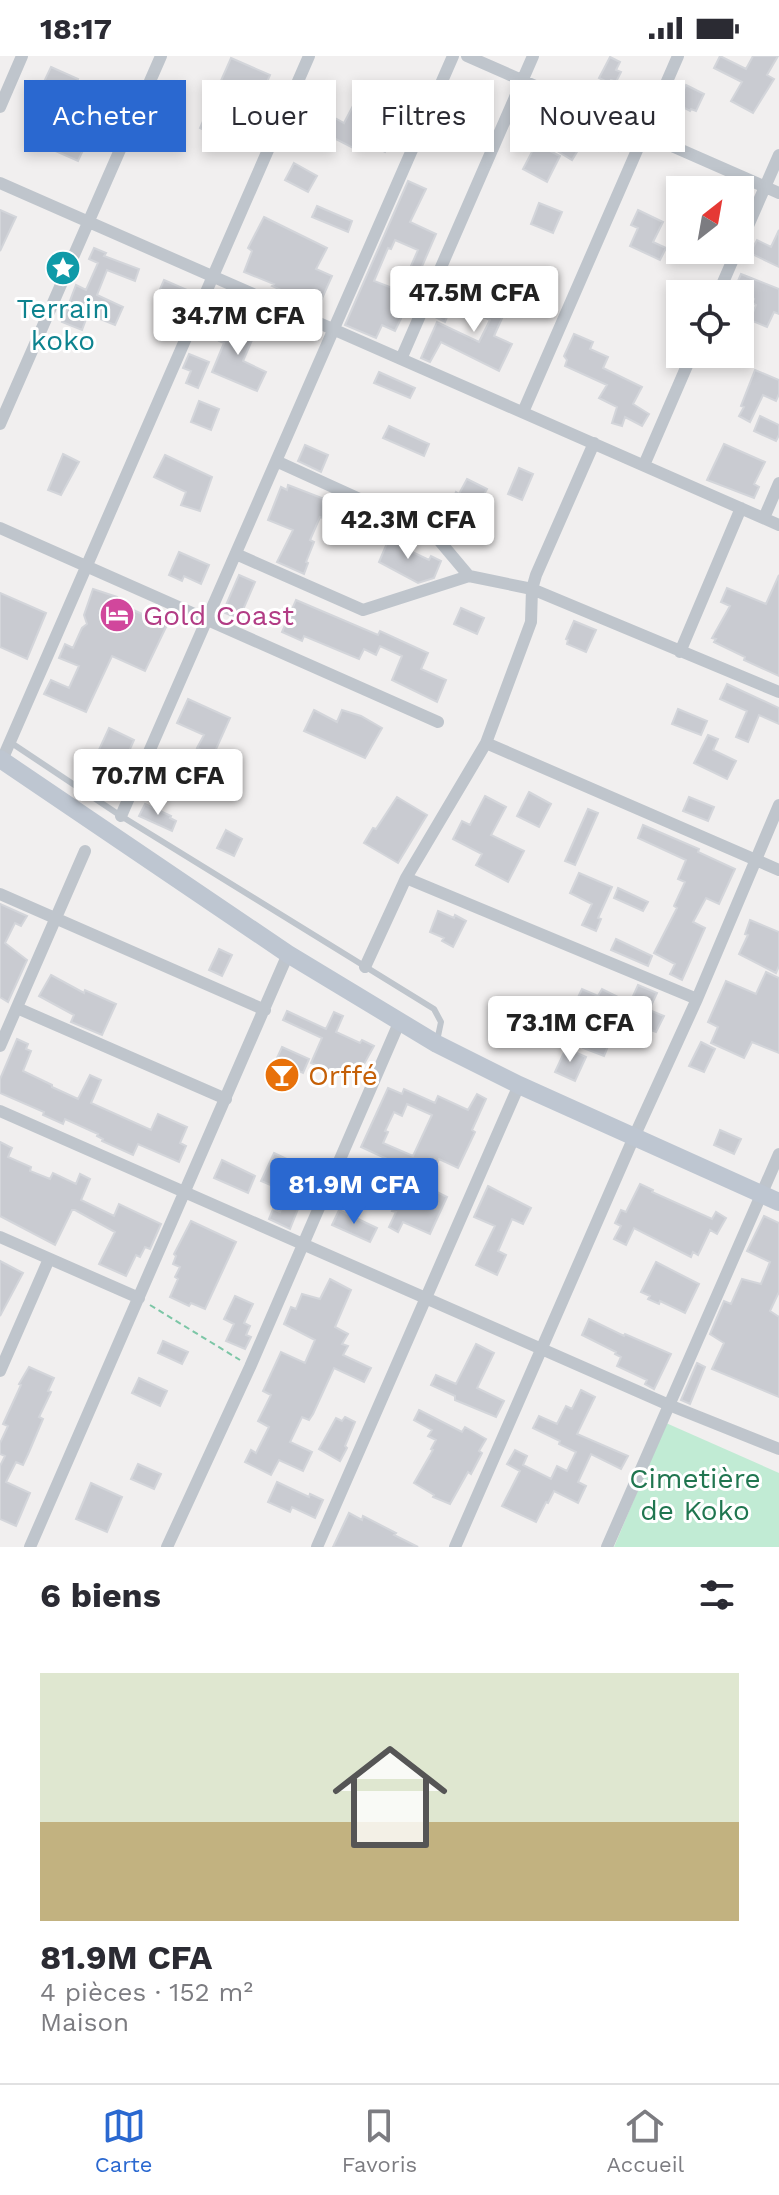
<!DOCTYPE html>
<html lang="fr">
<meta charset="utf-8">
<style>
:root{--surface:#fff;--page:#f7f7f7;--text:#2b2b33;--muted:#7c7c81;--line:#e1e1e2;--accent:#2a68d0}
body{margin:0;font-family:"Work Sans",sans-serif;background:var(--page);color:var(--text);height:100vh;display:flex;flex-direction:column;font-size:30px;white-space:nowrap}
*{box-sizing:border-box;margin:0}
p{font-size:26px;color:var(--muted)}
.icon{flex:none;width:44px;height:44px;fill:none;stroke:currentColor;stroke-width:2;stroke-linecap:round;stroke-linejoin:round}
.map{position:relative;height:1491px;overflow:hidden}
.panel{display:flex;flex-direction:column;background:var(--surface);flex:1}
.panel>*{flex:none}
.banner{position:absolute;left:24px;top:24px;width:732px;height:72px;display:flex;gap:16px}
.needle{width:52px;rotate:31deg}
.fabs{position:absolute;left:666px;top:120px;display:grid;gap:16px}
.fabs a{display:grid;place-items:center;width:88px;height:88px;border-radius:0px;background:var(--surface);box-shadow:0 4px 12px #0003;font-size:40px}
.price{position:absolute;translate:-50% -68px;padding:0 18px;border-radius:8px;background:#fff;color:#222;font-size:26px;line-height:52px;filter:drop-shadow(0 2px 4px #0008)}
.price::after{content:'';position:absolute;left:50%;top:48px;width:24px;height:18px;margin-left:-12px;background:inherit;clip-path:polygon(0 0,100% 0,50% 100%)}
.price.selected{background:var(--accent);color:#fff}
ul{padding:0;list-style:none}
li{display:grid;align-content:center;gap:16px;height:424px;padding:0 40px}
li span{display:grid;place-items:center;height:248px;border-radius:0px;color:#555}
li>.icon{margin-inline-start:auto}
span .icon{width:144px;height:144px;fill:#fffc;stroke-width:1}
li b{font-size:34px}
h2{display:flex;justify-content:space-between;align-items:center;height:96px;padding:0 40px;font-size:34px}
.chip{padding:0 28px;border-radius:0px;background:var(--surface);box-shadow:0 4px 12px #0003;font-size:28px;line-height:72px}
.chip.selected{background:var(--accent);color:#fff}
.status{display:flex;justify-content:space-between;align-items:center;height:56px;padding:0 40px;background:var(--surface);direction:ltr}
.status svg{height:22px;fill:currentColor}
.tabs{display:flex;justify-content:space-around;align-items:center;height:112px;border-top:2px solid var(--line);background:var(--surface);font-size:22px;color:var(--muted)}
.tabs a{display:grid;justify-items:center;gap:4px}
.tabs .selected{color:var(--accent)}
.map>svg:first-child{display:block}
.green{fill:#c1ebd4}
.building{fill:#c9cbd1;stroke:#d3d5da;stroke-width:2;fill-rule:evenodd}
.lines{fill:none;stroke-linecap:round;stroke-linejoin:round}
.path{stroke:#7cc6a6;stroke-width:2;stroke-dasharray:6 4;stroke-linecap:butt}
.lane{stroke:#bfc5cc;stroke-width:6}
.street{stroke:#bfc5cc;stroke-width:12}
.secondary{stroke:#bec6d1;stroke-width:18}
.labels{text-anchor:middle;stroke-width:6;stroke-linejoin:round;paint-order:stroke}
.culture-label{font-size:28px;fill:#0d838f;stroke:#fff}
.hotel-label{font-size:28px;fill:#b23c85;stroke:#fff;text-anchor:start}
.food-label{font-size:28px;fill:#c56008;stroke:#fff;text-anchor:start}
.park-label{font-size:28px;fill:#207650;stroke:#fff}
</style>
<div class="status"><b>18:17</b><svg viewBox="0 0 49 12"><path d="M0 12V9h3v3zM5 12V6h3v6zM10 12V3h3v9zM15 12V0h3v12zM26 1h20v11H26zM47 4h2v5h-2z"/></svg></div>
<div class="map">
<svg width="779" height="1491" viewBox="0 0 779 1491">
<rect width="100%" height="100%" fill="#f1efef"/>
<path class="green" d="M 666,1367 L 779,1417 L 779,1491 L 614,1491 Z"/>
<path class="building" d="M 720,0 L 746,13 L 753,0 L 778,0 L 767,19 L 774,23 L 753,57 L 731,45 L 742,26 L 714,12 Z
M 610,1 L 620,6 L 616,14 L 621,16 L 616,26 L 611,24 L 609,27 L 599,22 Z
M 231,2 L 270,19 L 267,26 L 273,29 L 241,92 L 200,72 Z
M 51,11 L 78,23 L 68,45 L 41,32 Z
M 686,29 L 704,38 L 696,55 L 691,53 L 690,55 L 677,48 Z
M 358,40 L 389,56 L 388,58 L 400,65 L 385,96 L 362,84 L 357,94 L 334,82 L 332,85 L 302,69 L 306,61 L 295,54 L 301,43 L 344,67 Z
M 548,49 L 567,59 L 563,67 L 586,80 L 592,68 L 623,82 L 618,95 L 586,81 L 572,104 L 554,93 L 563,78 L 540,67 Z
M 60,74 L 72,80 L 70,85 L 84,92 L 78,105 L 51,93 Z
M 536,88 L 560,100 L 547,126 L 523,113 Z
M 294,107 L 317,120 L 308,136 L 285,124 Z
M 408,125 L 426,133 L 410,166 L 436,178 L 420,215 L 423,217 L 395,275 L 382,269 L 376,282 L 345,269 ZM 395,184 L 418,194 L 400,235 L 374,225 L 388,192 L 391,193 Z
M 539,147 L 562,156 L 553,177 L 531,168 Z
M 317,150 L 352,165 L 348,176 L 312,161 Z
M 0,154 L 16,161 L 0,195 Z
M 638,154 L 663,166 L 653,186 L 666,192 L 660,204 L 630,190 L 638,172 L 631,169 Z
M 264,161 L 327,192 L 316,213 L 332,220 L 316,256 L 304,251 L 307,246 L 272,230 L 274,228 L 244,216 L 252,195 L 248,192 Z
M 779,174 L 779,211 L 750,197 L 757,184 L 771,191 Z
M 94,192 L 106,197 L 104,200 L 139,213 L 135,225 L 107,214 L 97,239 L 123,251 L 115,269 L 88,258 L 82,274 L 62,266 L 76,229 L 86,234 L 98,207 L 89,203 Z
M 741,218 L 779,233 L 779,258 L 774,256 L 767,271 L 750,264 L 756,249 L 752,247 L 754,243 L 734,234 Z
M 164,224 L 187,234 L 180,250 L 157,240 Z
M 452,224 L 461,228 L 445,266 L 435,261 Z
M 460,231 L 510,252 L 506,261 L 503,260 L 494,280 L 512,288 L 499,315 L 441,286 L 430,306 L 421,302 L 437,266 L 479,286 L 490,264 L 473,256 L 476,249 L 456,240 Z
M 228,265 L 239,270 L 246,269 L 249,274 L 255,277 L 243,305 L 266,316 L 257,335 L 212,316 L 224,287 L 219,285 Z
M 574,278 L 593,286 L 590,293 L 608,301 L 603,312 L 642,331 L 633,348 L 649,358 L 642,370 L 625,361 L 622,370 L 612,367 L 617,351 L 599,342 L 607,329 L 565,310 L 567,304 L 564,300 Z
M 189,298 L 209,306 L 198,332 L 186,327 L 191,315 L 183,312 Z
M 755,314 L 779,324 L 779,338 L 776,345 L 763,339 L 750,366 L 739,360 L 744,351 L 741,350 Z
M 379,316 L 415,332 L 410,342 L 374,327 Z
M 199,345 L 219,353 L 211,374 L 191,366 Z
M 760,360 L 779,369 L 779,379 L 776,385 L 754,375 Z
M 389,370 L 429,388 L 424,400 L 383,382 Z
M 724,388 L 765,406 L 754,428 L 759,431 L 754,442 L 707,424 Z
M 305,389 L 328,399 L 321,416 L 298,405 Z
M 63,398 L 79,406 L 61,439 L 48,434 Z
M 165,399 L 212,421 L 200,455 L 181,449 L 186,436 L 154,421 Z
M 519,412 L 533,418 L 522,444 L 508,438 Z
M 467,423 L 487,433 L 473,459 L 451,448 L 456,436 L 459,438 Z
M 288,429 L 327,444 L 326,446 L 341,453 L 335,466 L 320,461 L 310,484 L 314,486 L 306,506 L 308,507 L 304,518 L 277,506 L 293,474 L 268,464 L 281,431 L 287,434 Z
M 390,480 L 411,486 L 408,494 L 429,504 L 431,500 L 441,505 L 434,522 L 418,527 L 379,506 Z
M 179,496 L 209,509 L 201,528 L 184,520 L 182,525 L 169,519 Z
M 239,519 L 255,526 L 239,563 L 223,556 Z
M 779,519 L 779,620 L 744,604 L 745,601 L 714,586 L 716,583 L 712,582 L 730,550 L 721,546 L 727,532 L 766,548 Z
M 93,533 L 117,541 L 116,544 L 132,551 L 131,553 L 167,569 L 145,615 L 112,600 L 86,656 L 44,638 L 51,624 L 69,632 L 79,610 L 59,602 L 65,588 L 73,592 L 82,572 L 87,568 L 84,559 Z
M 0,537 L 46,557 L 27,603 L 0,591 Z
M 296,544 L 378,579 L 380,575 L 428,597 L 421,613 L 446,624 L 437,646 L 392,624 L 402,600 L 380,590 L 376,599 L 364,593 L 359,603 L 304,580 L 302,585 L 282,576 Z
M 461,552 L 484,562 L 477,578 L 454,568 Z
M 574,565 L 596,574 L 586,596 L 567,588 L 568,584 L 566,583 Z
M 727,628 L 779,652 L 779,668 L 759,659 L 748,686 L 736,681 L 747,655 L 720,643 Z
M 188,643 L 230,662 L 213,700 L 197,692 L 204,679 L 177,667 Z
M 678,653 L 707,665 L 701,679 L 672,668 Z
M 314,654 L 337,666 L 342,654 L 361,660 L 382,672 L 365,702 L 304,675 Z
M 109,672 L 134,684 L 112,734 L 86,722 Z
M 708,679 L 718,683 L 713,694 L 736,705 L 727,723 L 694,707 Z
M 529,736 L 551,748 L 539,771 L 517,760 Z
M 485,740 L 506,751 L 491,779 L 524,795 L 508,826 L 476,809 L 482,798 L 453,783 L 462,765 L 470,769 Z
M 397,741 L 427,759 L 398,807 L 364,787 L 373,772 L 376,773 Z
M 689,741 L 714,751 L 708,765 L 683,755 Z
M 145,748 L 171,760 L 170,762 L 176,765 L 172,775 L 139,760 Z
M 588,753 L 598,757 L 575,809 L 565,805 Z
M 643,769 L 699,793 L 698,796 L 735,813 L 719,848 L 706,842 L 693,866 L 705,872 L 682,924 L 670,918 L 675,908 L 654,897 L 677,852 L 674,850 L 685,826 L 678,823 L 686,804 L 638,782 Z
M 226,774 L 242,783 L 234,800 L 217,792 Z
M 579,817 L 612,831 L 598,862 L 601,863 L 596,875 L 582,869 L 592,848 L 570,837 Z
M 618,832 L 648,846 L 643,855 L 614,842 Z
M 0,848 L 27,860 L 21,870 L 15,867 L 5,887 L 27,904 L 8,946 L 0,941 Z
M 438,855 L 454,862 L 455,859 L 466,865 L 453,891 L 442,885 L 444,882 L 430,876 Z
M 750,864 L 779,876 L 779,910 L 776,917 L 739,898 L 748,879 L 745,878 Z
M 616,883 L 652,900 L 648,910 L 611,894 Z
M 219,893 L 232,899 L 222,920 L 209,914 Z
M 766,916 L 779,922 L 779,997 L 752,986 L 744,1002 L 711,987 L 718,971 L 708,966 L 726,925 L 756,938 Z
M 51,919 L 84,937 L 85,934 L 116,948 L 102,979 L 71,966 L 74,959 L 39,940 Z
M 638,929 L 657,937 L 649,954 L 664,960 L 656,976 L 617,961 L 606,981 L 611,983 L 604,1000 L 583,992 L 590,972 L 568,962 L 582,933 L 598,940 L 602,933 L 630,947 Z
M 287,955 L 326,973 L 334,956 L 343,960 L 336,976 L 360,987 L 362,984 L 374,990 L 358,1019 L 349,1014 L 346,1022 L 311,1007 L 322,982 L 283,964 Z
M 17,983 L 28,988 L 26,993 L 31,995 L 23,1015 L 52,1029 L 52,1031 L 78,1043 L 90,1019 L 101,1024 L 91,1047 L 151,1074 L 158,1058 L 187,1071 L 180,1087 L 186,1090 L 179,1106 L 138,1088 L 133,1099 L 102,1085 L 103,1083 L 97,1080 L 98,1078 L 65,1063 L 63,1068 L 43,1059 L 44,1056 L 0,1037 L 0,1023 Z
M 701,986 L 715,993 L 704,1016 L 689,1010 Z
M 282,991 L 309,1003 L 303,1017 L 276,1004 Z
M 566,992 L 586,1001 L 575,1025 L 555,1016 Z
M 388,1032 L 402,1038 L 404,1033 L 435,1047 L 438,1040 L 468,1054 L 477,1038 L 486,1043 L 472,1074 L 475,1076 L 458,1112 L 439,1103 L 427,1131 L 447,1141 L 430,1178 L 403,1166 L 398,1176 L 389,1171 L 396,1156 L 392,1155 L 396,1146 L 368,1133 L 373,1122 L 401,1135 L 411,1114 L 361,1091 ZM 407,1048 L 432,1059 L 413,1100 L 383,1087 L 388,1076 L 385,1075 L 394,1056 L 402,1060 Z
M 720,1074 L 741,1083 L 734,1098 L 714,1089 Z
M 0,1086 L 12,1092 L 8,1101 L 31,1111 L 30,1115 L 50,1123 L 53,1117 L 76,1128 L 80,1118 L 90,1123 L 81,1144 L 114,1160 L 119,1148 L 161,1168 L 150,1193 L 145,1191 L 140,1201 L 136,1199 L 126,1220 L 99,1208 L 115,1176 L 75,1154 L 72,1154 L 55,1189 L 0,1160 Z
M 274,1097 L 293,1106 L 280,1133 L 261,1125 Z
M 222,1104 L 255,1120 L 248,1137 L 214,1122 Z
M 640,1128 L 653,1134 L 652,1136 L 712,1163 L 716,1156 L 726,1162 L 717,1178 L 710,1174 L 698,1199 L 693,1196 L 691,1201 L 634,1172 L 626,1189 L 614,1183 L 621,1170 L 615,1167 L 621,1154 L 626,1156 Z
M 488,1130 L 531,1152 L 523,1168 L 512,1163 L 498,1195 L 506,1199 L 497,1219 L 476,1209 L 495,1170 L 474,1161 Z
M 291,1132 L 304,1138 L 290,1173 L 269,1163 L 273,1153 L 280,1156 Z
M 339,1154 L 377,1172 L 370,1186 L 332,1169 Z
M 764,1160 L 779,1167 L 779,1236 L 770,1255 L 779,1261 L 779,1341 L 712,1313 L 724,1287 L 710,1278 L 724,1245 L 731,1248 L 742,1223 L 761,1228 L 770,1206 L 747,1195 Z
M 191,1165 L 236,1186 L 205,1253 L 191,1247 L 189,1250 L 170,1241 L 178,1223 L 175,1221 L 180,1211 L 173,1208 L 176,1200 L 174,1198 Z
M 0,1205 L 23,1217 L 0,1260 Z
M 656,1206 L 699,1228 L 685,1257 L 660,1245 L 659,1248 L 648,1243 L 650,1240 L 641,1236 Z
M 330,1223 L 351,1234 L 335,1271 L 348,1278 L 342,1288 L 348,1290 L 343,1299 L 371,1312 L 364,1326 L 334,1312 L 313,1358 L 309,1364 L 302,1361 L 290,1386 L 312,1396 L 303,1415 L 279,1404 L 271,1419 L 245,1406 L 251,1394 L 256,1397 L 269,1371 L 258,1365 L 271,1339 L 263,1335 L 281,1296 L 305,1307 L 315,1284 L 284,1268 L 291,1251 L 296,1253 L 302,1238 L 320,1243 Z
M 235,1240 L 253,1248 L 244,1267 L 250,1270 L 246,1279 L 251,1281 L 245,1293 L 226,1285 L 234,1268 L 224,1263 Z
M 589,1263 L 624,1280 L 625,1278 L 671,1298 L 654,1333 L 645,1328 L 647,1324 L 617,1310 L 621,1301 L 615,1298 L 616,1296 L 582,1279 Z
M 163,1285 L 188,1296 L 182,1308 L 158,1297 Z
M 476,1288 L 494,1297 L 477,1332 L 504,1345 L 496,1361 L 455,1344 L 455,1340 L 431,1329 L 436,1319 L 456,1328 Z
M 697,1307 L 705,1311 L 690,1348 L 681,1344 Z
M 29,1311 L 54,1322 L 48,1335 L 51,1336 L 39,1361 L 43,1363 L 29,1396 L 23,1409 L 16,1406 L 6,1426 L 30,1437 L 16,1470 L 0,1463 L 0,1410 L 5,1400 L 0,1398 L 0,1387 L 8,1370 L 3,1368 L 21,1329 L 19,1328 Z
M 139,1322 L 167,1335 L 160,1350 L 132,1337 Z
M 581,1334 L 595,1341 L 577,1378 L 628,1400 L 621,1413 L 591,1398 L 578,1426 L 586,1430 L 578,1447 L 554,1435 L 548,1447 L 546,1446 L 536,1466 L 502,1450 L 520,1415 L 507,1408 L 515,1394 L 527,1400 L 523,1409 L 551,1423 L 557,1410 L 567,1415 L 576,1396 L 559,1388 L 560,1385 L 533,1372 L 539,1360 L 557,1368 L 566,1350 L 572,1353 Z
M 419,1354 L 462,1376 L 465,1371 L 486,1383 L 479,1395 L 482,1397 L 471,1418 L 468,1416 L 450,1448 L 433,1441 L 434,1439 L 414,1427 L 433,1394 L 431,1393 L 436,1384 L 428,1380 L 432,1374 L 414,1364 Z
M 345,1361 L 355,1366 L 345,1390 L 347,1392 L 340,1405 L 319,1393 L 336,1362 L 342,1365 Z
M 138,1408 L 161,1418 L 154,1433 L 131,1423 Z
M 277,1426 L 309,1441 L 310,1438 L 323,1444 L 315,1462 L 292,1451 L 290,1456 L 268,1446 Z
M 91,1427 L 122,1441 L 107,1476 L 76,1463 Z
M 349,1457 L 362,1464 L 363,1460 L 396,1477 L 394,1479 L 418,1491 L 333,1491 Z"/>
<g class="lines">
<path class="path" d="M 150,1249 L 240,1304"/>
<path class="lane" d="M 10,686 L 121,760 L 434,953 L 441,966 L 437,985"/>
<path class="street" d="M 467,0 L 779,137
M 0,51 L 22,0
M 0,127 L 779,469
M 740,188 L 779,99
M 718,238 L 737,194
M 401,303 L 533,0
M 523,356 L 678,0
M 0,368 L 161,0
M 276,405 L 432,476 L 469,520
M 644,409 L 692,298
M 764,462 L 779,427
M 0,472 L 438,666
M 236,498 L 363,554 L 469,520 L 532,533 L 779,636
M 680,596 L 741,452
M 486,687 L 779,814
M 2,704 L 309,0
M 121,760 L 453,0
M 406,822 L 697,943
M 0,838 L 265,954
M 365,911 L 406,822 L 486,687 L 531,566 L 532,533 L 536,519 L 594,387
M 17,952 L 226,1043
M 0,990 L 85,795
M 0,1055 L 669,1349 L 779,1393
M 0,1181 L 139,1242
M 0,1315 L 49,1203
M 30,1491 L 288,898
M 167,1491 L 250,1311 L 399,967
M 317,1491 L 519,1029
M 455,1491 L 634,1081 L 697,943 L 779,749
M 607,1491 L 779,1098"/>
<path class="secondary" d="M 0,703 L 288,898 L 437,988 L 519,1029 L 779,1146"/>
</g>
<defs>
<symbol id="sight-disc" viewBox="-11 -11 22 22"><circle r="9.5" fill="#0f9aa8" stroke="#fff"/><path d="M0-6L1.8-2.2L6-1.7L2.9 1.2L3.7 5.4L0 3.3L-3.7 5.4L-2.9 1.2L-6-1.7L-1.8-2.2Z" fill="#fff"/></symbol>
<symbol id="hotel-disc" viewBox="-11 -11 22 22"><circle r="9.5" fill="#d1479c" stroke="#fff"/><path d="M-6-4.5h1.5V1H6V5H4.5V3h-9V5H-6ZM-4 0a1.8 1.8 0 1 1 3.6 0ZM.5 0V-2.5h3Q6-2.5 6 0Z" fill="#fff"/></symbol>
<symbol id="bar-disc" viewBox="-11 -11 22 22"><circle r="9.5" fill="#e8710a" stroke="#fff"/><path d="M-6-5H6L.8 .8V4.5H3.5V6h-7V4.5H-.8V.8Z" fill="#fff"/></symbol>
</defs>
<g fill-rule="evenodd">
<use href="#sight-disc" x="43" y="192" width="40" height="40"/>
<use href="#hotel-disc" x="97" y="539" width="40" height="40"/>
<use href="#bar-disc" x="262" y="999" width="40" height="40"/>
</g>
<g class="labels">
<g class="culture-label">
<text x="63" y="262">Terrain<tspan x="63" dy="32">koko</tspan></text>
</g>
<g class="hotel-label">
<text x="143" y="569">Gold Coast</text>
</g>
<g class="food-label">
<text x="308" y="1029">Orffé</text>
</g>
<g class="park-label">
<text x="695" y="1432">Cimetière<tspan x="695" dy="32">de Koko</tspan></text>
</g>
</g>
</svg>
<div class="fabs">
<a><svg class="needle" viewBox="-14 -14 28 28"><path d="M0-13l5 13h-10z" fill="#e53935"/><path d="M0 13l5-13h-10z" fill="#7c7c81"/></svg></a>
<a><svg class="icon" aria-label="locate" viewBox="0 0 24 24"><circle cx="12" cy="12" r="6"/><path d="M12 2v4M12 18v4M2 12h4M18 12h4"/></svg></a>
</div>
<b class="price" style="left:474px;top:278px">47.5M CFA</b>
<b class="price" style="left:238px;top:301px">34.7M CFA</b>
<b class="price" style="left:408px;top:505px">42.3M CFA</b>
<b class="price" style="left:158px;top:761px">70.7M CFA</b>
<b class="price" style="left:570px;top:1008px">73.1M CFA</b>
<b class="price selected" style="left:354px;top:1170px">81.9M CFA</b>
<div class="banner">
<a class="chip selected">Acheter</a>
<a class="chip">Louer</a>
<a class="chip">Filtres</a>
<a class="chip">Nouveau</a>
</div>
</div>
<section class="panel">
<h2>6 biens<svg class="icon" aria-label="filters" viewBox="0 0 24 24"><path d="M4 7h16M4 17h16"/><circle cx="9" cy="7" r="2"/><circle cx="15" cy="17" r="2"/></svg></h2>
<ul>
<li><span style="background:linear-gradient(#dfe7d0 60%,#c2b280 0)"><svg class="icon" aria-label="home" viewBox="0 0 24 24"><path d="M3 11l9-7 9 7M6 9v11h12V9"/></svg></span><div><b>81.9M CFA</b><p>4 pièces · 152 m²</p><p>Maison</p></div></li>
</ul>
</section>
<nav class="tabs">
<a class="selected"><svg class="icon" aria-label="map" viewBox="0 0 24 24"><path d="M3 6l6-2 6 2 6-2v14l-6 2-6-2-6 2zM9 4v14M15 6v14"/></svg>Carte</a>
<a><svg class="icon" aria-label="saved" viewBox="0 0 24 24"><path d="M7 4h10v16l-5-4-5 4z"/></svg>Favoris</a>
<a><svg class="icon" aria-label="home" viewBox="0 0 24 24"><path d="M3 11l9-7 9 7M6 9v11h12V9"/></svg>Accueil</a>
</nav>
